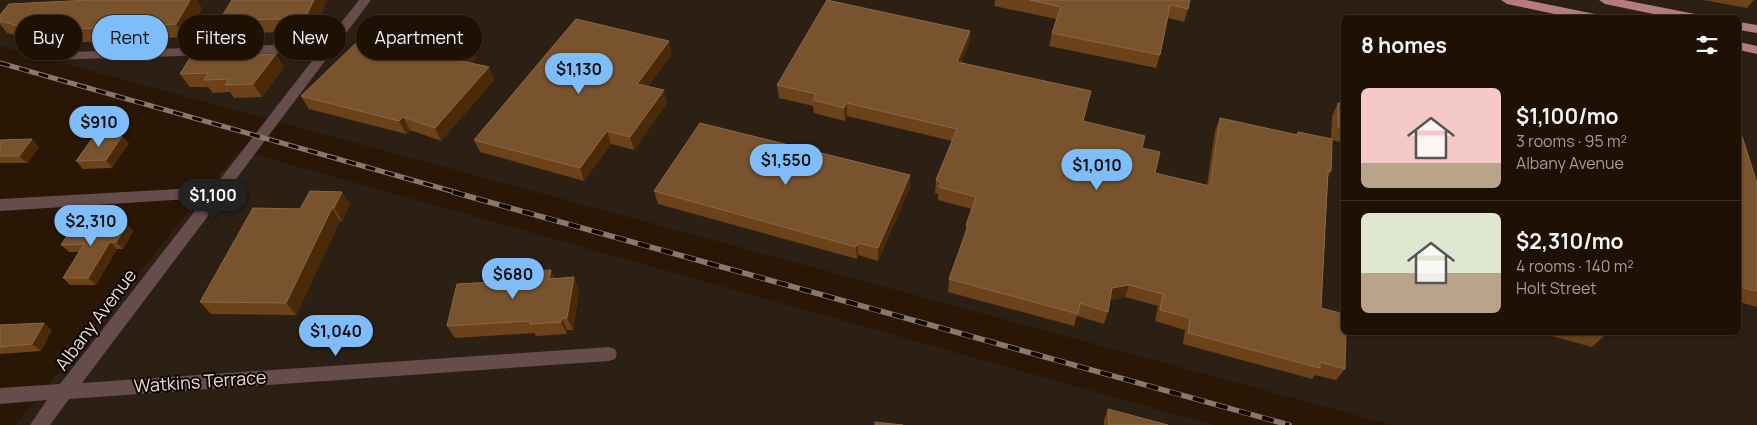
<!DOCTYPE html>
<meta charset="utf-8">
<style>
:root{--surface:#1f1004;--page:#2c1e13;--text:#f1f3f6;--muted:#a19d9a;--line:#3c3026;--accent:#7fbdfa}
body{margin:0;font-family:Manrope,sans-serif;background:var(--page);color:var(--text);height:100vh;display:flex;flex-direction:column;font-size:19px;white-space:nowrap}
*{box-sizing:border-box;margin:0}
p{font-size:16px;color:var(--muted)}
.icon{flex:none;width:28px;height:28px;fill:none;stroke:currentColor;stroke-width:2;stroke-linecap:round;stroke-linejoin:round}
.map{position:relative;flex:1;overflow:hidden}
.side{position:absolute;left:1341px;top:15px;width:400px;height:320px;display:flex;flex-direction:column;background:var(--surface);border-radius:8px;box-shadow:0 1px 4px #0004,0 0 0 1px var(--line)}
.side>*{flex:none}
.top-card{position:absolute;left:15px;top:15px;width:475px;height:45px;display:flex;gap:10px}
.price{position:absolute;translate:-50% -42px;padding:0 11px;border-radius:18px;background:var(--accent);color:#111;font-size:16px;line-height:32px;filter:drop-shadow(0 1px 2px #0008)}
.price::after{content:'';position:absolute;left:50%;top:30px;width:15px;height:11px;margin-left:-8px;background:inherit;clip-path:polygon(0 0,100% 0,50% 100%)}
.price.on{background:#222;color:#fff}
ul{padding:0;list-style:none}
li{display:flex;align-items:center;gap:15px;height:125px;padding:0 20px}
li+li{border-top:1px solid var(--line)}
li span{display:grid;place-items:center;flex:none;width:140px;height:100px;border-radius:8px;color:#555}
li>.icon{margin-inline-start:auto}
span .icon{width:60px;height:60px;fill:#fffc;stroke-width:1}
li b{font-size:21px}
h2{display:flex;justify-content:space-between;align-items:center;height:60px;padding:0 20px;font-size:21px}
.chip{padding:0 18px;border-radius:22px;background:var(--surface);box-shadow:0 1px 4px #0004,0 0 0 1px var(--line);font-size:18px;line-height:45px}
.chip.on{background:var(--accent);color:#111}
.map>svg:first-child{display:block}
.industrial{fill:#2c1f13;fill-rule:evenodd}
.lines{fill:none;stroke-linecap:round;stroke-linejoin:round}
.minor{fill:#674c4c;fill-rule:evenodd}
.major{fill:#b47c7d;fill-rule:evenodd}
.rail-far1-casing{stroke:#89796b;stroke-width:5}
.rail-casing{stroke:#89796b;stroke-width:5.5}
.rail-far1{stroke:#0c0501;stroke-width:3;stroke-dasharray:10;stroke-linecap:butt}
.rail{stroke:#0c0501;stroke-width:4;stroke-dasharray:12;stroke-linecap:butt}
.wall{fill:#6b421a}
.shaded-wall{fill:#4b2a09}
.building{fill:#79532d;stroke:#8a6847}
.labels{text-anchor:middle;stroke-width:4;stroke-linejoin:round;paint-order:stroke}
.street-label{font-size:18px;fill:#e9dbd1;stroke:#0c0501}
</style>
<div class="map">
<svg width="1757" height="425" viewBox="0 0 1757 425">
<rect width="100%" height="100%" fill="#291605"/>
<path class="industrial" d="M 0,0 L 1757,0 L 1757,425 L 1392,425 L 0,46 ZM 1344,18 L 1739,18 L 1739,332 L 1344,332 Z
M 239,150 L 1213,425 L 15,425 Z"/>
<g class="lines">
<path class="minor" d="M 359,0 L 371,0 L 82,383 L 609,347 L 615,349 L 617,354 L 615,359 L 609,361 L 69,399 L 50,425 L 30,425 L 47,400 L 0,404 L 0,388 L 60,384 L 205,198 L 0,211 L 0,199 L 214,187 L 319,52 L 47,60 L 42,59 L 41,56 L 42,53 L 325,43 Z"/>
<path class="major" d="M 1501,0 L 1526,0 L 1595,14 L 1601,18 L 1573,18 L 1507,4 Z
M 1599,0 L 1624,0 L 1695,14 L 1701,18 L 1673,18 L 1605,4 Z
M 1739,22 L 1757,25 L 1757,33 L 1739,30 Z
M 1739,42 L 1757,46 L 1757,54 L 1739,50 Z"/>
<defs>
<path id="rail-far1" d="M 0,63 L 458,193"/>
<path id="rail" d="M 453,192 L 1289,425"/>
</defs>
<use href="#rail-far1" class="rail-far1-casing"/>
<use href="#rail" class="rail-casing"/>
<use href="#rail-far1" class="rail-far1"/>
<use href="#rail" class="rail"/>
</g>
<path class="wall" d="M 995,0 L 1190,0 L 1188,9 L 1184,22 L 1168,18 L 1160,55 L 1156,68 L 1049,46 L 1052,33 L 1056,19 L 994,6 Z
M 1703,0 L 1754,0 L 1747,8 Z
M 327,1 L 313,31 L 228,34 L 219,21 Z
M 202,8 L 185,37 L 48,44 L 7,33 L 0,24 L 0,15 Z
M 970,31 L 969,44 L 961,62 L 1088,104 L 1083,121 L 1142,148 L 1155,173 L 1207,185 L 1215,131 L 1220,118 L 1297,135 L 1298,132 L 1331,139 L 1332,116 L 1338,103 L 1344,104 L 1344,143 L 1332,140 L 1331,171 L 1328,177 L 1321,308 L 1345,369 L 1336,380 L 1315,375 L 1312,379 L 1183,344 L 1185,330 L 1155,321 L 1158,306 L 1125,297 L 1110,300 L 1108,312 L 1104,324 L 1077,316 L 1074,326 L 948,292 L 949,279 L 965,236 L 966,225 L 972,209 L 938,200 L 938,194 L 935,193 L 936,180 L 952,141 L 847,116 L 845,121 L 814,113 L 813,106 L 779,98 L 777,85 Z
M 276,54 L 284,67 L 262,97 L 234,98 L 230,92 L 213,93 L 208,87 L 190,87 L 180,74 Z
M 672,54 L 648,86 L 667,103 L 634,150 L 611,144 L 584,181 L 480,152 L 474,140 Z
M 477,57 L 471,63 L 489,67 L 494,80 L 441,141 L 410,130 L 406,134 L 309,109 L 301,96 Z
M 1739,127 L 1757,183 L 1757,307 L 1739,302 Z
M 0,140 L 39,147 L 27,163 L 0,163 Z
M 129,143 L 112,168 L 83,169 L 76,161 Z
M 910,187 L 878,261 L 858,255 L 857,259 L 658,204 L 654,191 Z
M 350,204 L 342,221 L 340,221 L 296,315 L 211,314 L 200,302 L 300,209 Z
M 98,227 L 133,231 L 123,249 L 117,249 L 96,285 L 70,285 L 63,278 L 79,252 L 69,252 L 61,245 Z
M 551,270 L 555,279 L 579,290 L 573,330 L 567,330 L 567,334 L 536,336 L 534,333 L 455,338 L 447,326 L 513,281 Z
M 0,325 L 52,330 L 41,351 L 0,354 Z
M 1537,332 L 1604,332 L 1605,335 L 1592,347 Z
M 1108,409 L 1168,425 L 1104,425 L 1104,420 Z"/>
<path class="shaded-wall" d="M 190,0 L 197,0 L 202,8 L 185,37 L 176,24 Z
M 314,0 L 326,0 L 327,1 L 313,31 L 305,18 Z
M 970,31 L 969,44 L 956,74 L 957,62 Z
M 669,41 L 672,54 L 641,97 L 637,84 Z
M 471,44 L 477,57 L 463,73 L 457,60 Z
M 276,54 L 284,67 L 262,97 L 253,84 Z
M 489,67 L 494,80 L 441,141 L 435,128 Z
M 664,90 L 667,103 L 634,150 L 630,137 Z
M 847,103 L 847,116 L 845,121 L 844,108 Z
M 403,117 L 410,130 L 406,134 L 399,121 Z
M 607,131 L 611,144 L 584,181 L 580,168 Z
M 122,136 L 129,143 L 112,168 L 106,160 Z
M 32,139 L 39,147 L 27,163 L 19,156 Z
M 910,175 L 910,187 L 878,261 L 878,248 Z
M 342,192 L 350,204 L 342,221 L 334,208 Z
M 332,208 L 340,221 L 296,315 L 286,303 Z
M 127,224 L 133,231 L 123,249 L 116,242 Z
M 110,242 L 117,249 L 96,285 L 88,278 Z
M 858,243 L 858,255 L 857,259 L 856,247 Z
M 551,270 L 556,282 L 549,279 Z
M 574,277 L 579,290 L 573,330 L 567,318 Z
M 1129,285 L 1125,297 L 1108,300 L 1112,288 Z
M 562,318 L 567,330 L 567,334 L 561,322 Z
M 44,323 L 52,330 L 41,351 L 32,344 Z"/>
<path class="building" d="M 90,0 L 190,0 L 176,24 L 37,31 L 0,21 L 0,15 L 9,4 Z
M 232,0 L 314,0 L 305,18 L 219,21 Z
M 827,0 L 970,31 L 957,62 L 1091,91 L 1083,121 L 1145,136 L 1142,148 L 1160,152 L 1155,173 L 1210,186 L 1220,118 L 1298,135 L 1298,132 L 1332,139 L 1331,171 L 1328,171 L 1321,308 L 1344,314 L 1344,332 L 1346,332 L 1345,369 L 1320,362 L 1320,368 L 1188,333 L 1190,318 L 1160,310 L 1163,294 L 1129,285 L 1112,288 L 1108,312 L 1080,303 L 1078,314 L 949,279 L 968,226 L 966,225 L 976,197 L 939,187 L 941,182 L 936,180 L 957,129 L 847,103 L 844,108 L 813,100 L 816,94 L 777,85 Z
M 1030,0 L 1190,0 L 1188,9 L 1170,5 L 1160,55 L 1052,33 L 1061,7 Z
M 576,19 L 669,41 L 637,84 L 664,90 L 630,137 L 607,131 L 580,168 L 474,140 Z
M 378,22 L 471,44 L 457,60 L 489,67 L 435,128 L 403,117 L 399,121 L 301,96 Z
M 276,54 L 253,84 L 225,85 L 229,79 L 204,80 L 208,73 L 180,74 L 190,58 Z
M 1338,103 L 1344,104 L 1344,128 L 1338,127 Z
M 700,123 L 910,175 L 878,248 L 858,243 L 856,247 L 654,191 Z
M 1739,127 L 1757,183 L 1757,291 L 1739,287 Z
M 94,136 L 122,136 L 106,160 L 76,161 Z
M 32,139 L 19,156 L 0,156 L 0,140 Z
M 310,191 L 342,192 L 334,208 L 332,208 L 286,303 L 200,302 L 253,208 L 300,209 Z
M 100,224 L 127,224 L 116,242 L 110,242 L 88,278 L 63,278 L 84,244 L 61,245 L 72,228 L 98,227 Z
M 551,270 L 549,279 L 574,277 L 567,318 L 562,318 L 561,322 L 530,324 L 530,321 L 447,326 L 457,284 L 513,281 L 515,272 Z
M 44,323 L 32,344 L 0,347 L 0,325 Z
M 1596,332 L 1604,332 L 1605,335 Z
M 1108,409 L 1168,425 L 1109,425 Z
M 875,422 L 903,425 L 875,425 Z"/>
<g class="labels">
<g class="street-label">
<text transform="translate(96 320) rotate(-53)" y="6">Albany Avenue</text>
<text transform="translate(200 382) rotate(-4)" y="6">Watkins Terrace</text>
</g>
</g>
</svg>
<b class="price" style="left:579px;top:95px">$1,130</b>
<b class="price" style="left:99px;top:148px">$910</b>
<b class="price" style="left:786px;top:186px">$1,550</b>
<b class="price" style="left:1097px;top:191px">$1,010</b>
<b class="price on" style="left:213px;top:221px">$1,100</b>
<b class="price" style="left:91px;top:247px">$2,310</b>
<b class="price" style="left:513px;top:300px">$680</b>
<b class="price" style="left:336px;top:357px">$1,040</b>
<div class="top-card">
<a class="chip">Buy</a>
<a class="chip on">Rent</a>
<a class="chip">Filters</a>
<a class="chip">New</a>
<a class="chip">Apartment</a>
</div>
<section class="side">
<h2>8 homes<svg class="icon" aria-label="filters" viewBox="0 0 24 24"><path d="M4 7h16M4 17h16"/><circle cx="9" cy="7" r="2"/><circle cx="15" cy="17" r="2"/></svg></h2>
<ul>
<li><span style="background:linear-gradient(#f6c9c9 75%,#b9a48a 0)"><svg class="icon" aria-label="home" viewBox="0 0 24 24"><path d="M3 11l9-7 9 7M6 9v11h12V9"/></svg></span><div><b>$1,100/mo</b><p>3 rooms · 95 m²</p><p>Albany Avenue</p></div></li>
<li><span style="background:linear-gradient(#dfe7d0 60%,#b9a48a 0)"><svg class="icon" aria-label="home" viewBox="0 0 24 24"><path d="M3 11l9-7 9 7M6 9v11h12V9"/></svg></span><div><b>$2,310/mo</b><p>4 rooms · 140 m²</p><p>Holt Street</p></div></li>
</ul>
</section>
</div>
